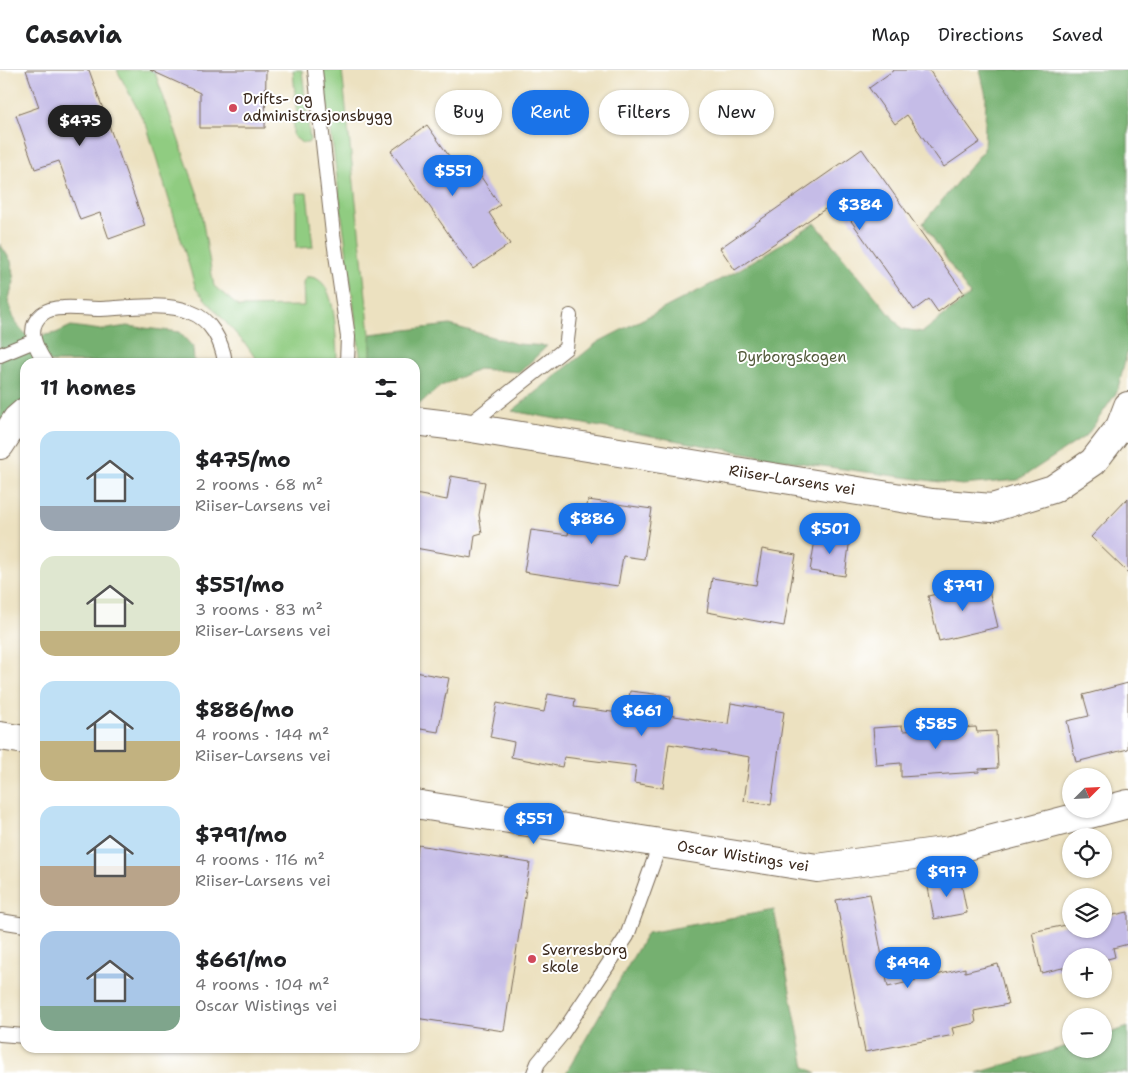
<!DOCTYPE html>
<meta charset="utf-8">
<style>
:root{--surface:#fff;--page:#f2f2f2;--text:#202124;--muted:#757577;--line:#e0e0e0;--accent:#1a73e8}
body{margin:0;font-family:"Shantell Sans",sans-serif;background:var(--page);color:var(--text);height:100vh;display:flex;flex-direction:column;font-size:19px;white-space:nowrap}
*{box-sizing:border-box;margin:0}
p{font-size:16px;color:var(--muted)}
.icon{flex:none;width:28px;height:28px;fill:none;stroke:currentColor;stroke-width:2;stroke-linecap:round;stroke-linejoin:round}
.map{position:relative;flex:1;overflow:hidden}
.sheet{position:absolute;left:20px;top:288px;width:400px;height:695px;display:flex;flex-direction:column;background:var(--surface);border-radius:15px;box-shadow:0 1px 4px #0004}
.sheet>*{flex:none}
.guide{position:absolute;left:435px;top:20px;width:475px;height:45px;display:flex;gap:10px}
.needle{width:32px;rotate:66deg}
.tools{position:absolute;left:1062px;top:698px;display:grid;gap:10px}
.tools a{display:grid;place-items:center;width:50px;height:50px;border-radius:50%;background:var(--surface);box-shadow:0 1px 4px #0004;font-size:25px}
.price{position:absolute;translate:-50% -42px;padding:0 11px;border-radius:18px;background:var(--accent);color:#fff;font-size:16px;line-height:32px;filter:drop-shadow(0 1px 2px #0008)}
.price::after{content:'';position:absolute;left:50%;top:30px;width:15px;height:11px;margin-left:-8px;background:inherit;clip-path:polygon(0 0,100% 0,50% 100%)}
.price.current{background:#222;color:#fff}
ul{padding:0;list-style:none}
li{display:flex;align-items:center;gap:15px;height:125px;padding:0 20px}
li span{display:grid;place-items:center;flex:none;width:140px;height:100px;border-radius:15px;color:#555}
li>.icon{margin-inline-start:auto}
span .icon{width:60px;height:60px;fill:#fffc;stroke-width:1}
li b{font-size:21px}
h2{display:flex;justify-content:space-between;align-items:center;height:60px;padding:0 20px;font-size:21px}
.tag{padding:0 18px;border-radius:22px;background:var(--surface);box-shadow:0 1px 4px #0004;font-size:18px;line-height:45px}
.tag.current{background:var(--accent);color:#fff}
header{display:flex;align-items:center;gap:30px;box-sizing:border-box;height:70px;padding:0 25px;background:var(--surface);border-bottom:1px solid var(--line)}
header strong{font-size:24px}
nav{display:flex;gap:28px;margin-inline-start:auto;font-size:18px}
.map>svg:first-child{display:block}
.green{fill:#90cc81;stroke:#667b50}
.forest{fill:#74b06f;stroke:#586d46}
.building{fill:#c5bce7}
.lines{fill:none;stroke-linecap:round;stroke-linejoin:round}
.lane-casing{stroke:#796a57;stroke-width:16}
.street-casing{stroke:#796a57;stroke-width:30}
.lane{stroke:#fff;stroke-width:14}
.street{stroke:#fff;stroke-width:28}
.poi-dot{fill:#d1495b;stroke:#fff;stroke-width:2}
.labels{text-anchor:middle;stroke-width:4;stroke-linejoin:round;paint-order:stroke}
.poi-label{font-size:15px;fill:#3b2a1e;stroke:#fff;text-anchor:start}
.park-label{font-size:15px;fill:#545b3c;stroke:#fff}
.street-label{font-size:15px;fill:#3b2a1e;stroke:#fff}
</style>
<header>
<strong>Casavia</strong>
<nav><a>Map</a><a>Directions</a><a>Saved</a></nav>
</header>
<div class="map">
<svg width="1128" height="1003" viewBox="0 0 1128 1003">
<rect width="100%" height="100%" fill="#fff"/>
<filter id="ink" filterUnits="userSpaceOnUse"><feTurbulence type="fractalNoise" baseFrequency=".02" numOctaves="2"/><feDisplacementMap in="SourceGraphic" scale="10" xChannelSelector="R" yChannelSelector="G"/><feConvolveMatrix kernelMatrix="1 2 1 2 8 2 1 2 1" color-interpolation-filters="sRGB"/></filter>
<filter id="wash" filterUnits="userSpaceOnUse"><feTurbulence type="fractalNoise" baseFrequency=".0096" numOctaves="4" result="noise"/><feDisplacementMap in="SourceGraphic" scale="20" xChannelSelector="R" yChannelSelector="G"/><feGaussianBlur stdDeviation="1.12" result="paint"/><feColorMatrix in="noise" values="0 0 0 0 0 0 0 0 0 0 0 0 0 0 0 0 0 1.4 0 .05"/><feComposite in="paint" operator="in"/></filter>
<g filter="url(#wash)">
<rect width="100%" height="100%" fill="#ece1c0"/>
<path class="green" d="M 117,0 L 154,0 L 198,125 L 214,216 L 239,237 L 304,236 L 303,212 L 306,207 C 337,203 335,263 337,284 L 336,292 L 258,292 L 247,276 L 196,219 L 147,57 Z
M 293,0 L 302,0 L 310,70 L 308,73 L 302,73 L 293,66 L 293,54 L 297,48 Z
M 323,0 L 342,0 L 373,292 L 361,292 Z
M 296,123 L 307,123 L 313,177 L 296,178 Z"/>
<path class="forest" d="M 980,0 L 1128,0 L 1128,280 L 1117,322 L 1087,365 L 1018,410 L 962,415 L 807,394 L 512,341 L 598,272 L 735,202 L 815,153 L 902,259 L 923,262 L 970,225 L 923,153 L 984,80 L 986,26 Z
M 0,174 L 11,191 L 14,212 L 8,231 L 15,252 L 29,268 L 56,263 L 71,256 L 101,260 L 127,256 L 179,262 L 193,277 L 194,292 L 25,292 L 25,337 L 0,359 Z
M 450,255 L 517,274 L 547,276 L 520,302 L 478,299 L 441,316 L 418,335 L 415,335 L 415,292 L 371,292 L 371,264 Z
M 774,840 L 805,997 L 817,1003 L 566,1003 L 647,863 Z
M 1128,957 L 1128,1003 L 977,1003 L 1071,975 L 1071,979 L 1104,979 L 1104,965 Z"/>
<g id="blocks">
<path class="building" d="M 26,0 L 89,0 L 145,156 L 109,169 L 100,143 L 80,150 L 59,91 L 35,99 L 16,45 L 39,37 Z
M 150,0 L 266,0 L 265,58 L 200,58 L 200,23 Z
M 894,0 L 929,0 L 980,72 L 944,97 L 907,45 L 895,54 L 869,18 Z
M 427,55 L 464,107 L 475,98 L 500,135 L 489,143 L 510,174 L 473,199 L 391,81 Z
M 862,79 L 964,223 L 938,242 L 929,229 L 914,240 L 837,131 L 735,200 L 720,178 Z
M 451,406 L 485,412 L 479,445 L 482,463 L 475,465 L 472,488 L 415,478 L 415,424 L 447,430 Z
M 1128,428 L 1128,503 L 1091,467 Z
M 588,430 L 652,439 L 644,489 L 623,486 L 618,516 L 524,502 L 531,460 L 568,465 L 570,453 L 584,454 Z
M 816,463 L 850,468 L 845,506 L 810,501 Z
M 762,479 L 796,485 L 784,556 L 707,542 L 712,508 L 756,515 Z
M 987,512 L 998,557 L 939,571 L 928,526 Z
M 415,602 L 449,608 L 438,662 L 415,658 Z
M 1128,613 L 1128,679 L 1076,692 L 1067,651 L 1089,646 L 1083,625 Z
M 630,621 L 671,626 L 668,645 L 728,654 L 731,633 L 784,642 L 771,735 L 744,731 L 750,687 L 669,674 L 663,718 L 634,713 L 636,696 L 564,687 L 562,697 L 511,687 L 514,672 L 490,667 L 497,633 L 544,642 L 548,624 L 575,629 L 574,637 L 627,644 Z
M 902,656 L 903,661 L 976,657 L 977,662 L 996,661 L 998,698 L 979,699 L 979,702 L 901,707 L 901,693 L 876,695 L 873,658 Z
M 418,775 L 530,793 L 504,961 L 415,948 L 415,798 Z
M 960,807 L 967,843 L 934,849 L 927,812 Z
M 870,824 L 888,917 L 965,898 L 965,902 L 998,894 L 1008,934 L 974,941 L 976,953 L 952,958 L 954,965 L 865,982 L 836,830 Z
M 1128,842 L 1128,874 L 1113,878 L 1115,887 L 1104,890 L 1104,886 L 1071,886 L 1071,896 L 1041,903 L 1032,862 L 1071,854 L 1071,859 L 1104,859 L 1104,847 Z"/>
</g>
</g>
<g filter="url(#ink)">
<use href="#blocks" fill-opacity="0" stroke="#796a57" stroke-width="1"/>
<g class="lines">
<defs>
<path id="lane" d="M 315,0 L 333,164 L 348,267 L 347,292
M 0,285 L 34,271
M 45,292 C 36,278 25,258 42,244 C 48,239 56,238 63,238 C 75,237 86,239 98,239 C 124,238 166,232 190,242 C 211,249 222,272 225,292
M 466,357 L 566,278 L 570,246
M 0,851 L 25,855
M 0,964 L 25,966
M 534,1003 L 538,993 L 562,964 L 627,866 L 660,774"/>
<path id="street" d="M 415,351 L 465,357 L 932,433 L 992,438 L 1053,419 L 1093,392 L 1120,357 L 1128,336
M 0,375 L 17,349 L 25,342
M 0,666 L 25,670
M 415,734 L 817,798 L 951,780 L 1128,734"/>
</defs>
<use href="#lane" class="lane-casing"/>
<use href="#street" class="street-casing"/>
<use href="#lane" class="lane"/>
<use href="#street" class="street"/>
</g>
</g>
<g class="poi-dot">
<circle cx="233" cy="38" r="5"/>
<circle cx="532" cy="889" r="5"/>
</g>
<g class="labels">
<g class="poi-label">
<text x="243" y="34">Drifts- og<tspan x="243" dy="17">administrasjonsbygg</tspan></text>
<text x="542" y="885">Sverresborg<tspan x="542" dy="17">skole</tspan></text>
</g>
<g class="park-label">
<text x="792" y="292">Dyrborgskogen</text>
</g>
<g class="street-label">
<text transform="translate(792 410) rotate(9)" y="5">Riiser-Larsens vei</text>
<text transform="translate(743 786) rotate(9)" y="5">Oscar Wistings vei</text>
</g>
</g>
</svg>
<div class="tools">
<a><svg class="needle" viewBox="-14 -14 28 28"><path d="M0-13l5 13h-10z" fill="#e53935"/><path d="M0 13l5-13h-10z" fill="#757577"/></svg></a>
<a><svg class="icon" aria-label="locate" viewBox="0 0 24 24"><circle cx="12" cy="12" r="6"/><path d="M12 2v4M12 18v4M2 12h4M18 12h4"/></svg></a>
<a><svg class="icon" aria-label="layers" viewBox="0 0 24 24"><path d="M12 4l9 5-9 5-9-5zM3 14l9 5 9-5"/></svg></a>
<a>+</a>
<a>−</a>
</div>
<b class="price current" style="left:80px;top:77px">$475</b>
<b class="price" style="left:453px;top:127px">$551</b>
<b class="price" style="left:860px;top:161px">$384</b>
<b class="price" style="left:592px;top:475px">$886</b>
<b class="price" style="left:830px;top:485px">$501</b>
<b class="price" style="left:963px;top:542px">$791</b>
<b class="price" style="left:642px;top:667px">$661</b>
<b class="price" style="left:936px;top:680px">$585</b>
<b class="price" style="left:534px;top:775px">$551</b>
<b class="price" style="left:947px;top:828px">$917</b>
<b class="price" style="left:908px;top:919px">$494</b>
<div class="guide">
<a class="tag">Buy</a>
<a class="tag current">Rent</a>
<a class="tag">Filters</a>
<a class="tag">New</a>
</div>
<section class="sheet">
<h2>11 homes<svg class="icon" aria-label="filters" viewBox="0 0 24 24"><path d="M4 7h16M4 17h16"/><circle cx="9" cy="7" r="2"/><circle cx="15" cy="17" r="2"/></svg></h2>
<ul>
<li><span style="background:linear-gradient(#bfe0f5 75%,#9aa5b1 0)"><svg class="icon" aria-label="home" viewBox="0 0 24 24"><path d="M3 11l9-7 9 7M6 9v11h12V9"/></svg></span><div><b>$475/mo</b><p>2 rooms · 68 m²</p><p>Riiser-Larsens vei</p></div></li>
<li><span style="background:linear-gradient(#dfe7d0 75%,#c2b280 0)"><svg class="icon" aria-label="home" viewBox="0 0 24 24"><path d="M3 11l9-7 9 7M6 9v11h12V9"/></svg></span><div><b>$551/mo</b><p>3 rooms · 83 m²</p><p>Riiser-Larsens vei</p></div></li>
<li><span style="background:linear-gradient(#bfe0f5 60%,#c2b280 0)"><svg class="icon" aria-label="home" viewBox="0 0 24 24"><path d="M3 11l9-7 9 7M6 9v11h12V9"/></svg></span><div><b>$886/mo</b><p>4 rooms · 144 m²</p><p>Riiser-Larsens vei</p></div></li>
<li><span style="background:linear-gradient(#bfe0f5 60%,#b9a48a 0)"><svg class="icon" aria-label="home" viewBox="0 0 24 24"><path d="M3 11l9-7 9 7M6 9v11h12V9"/></svg></span><div><b>$791/mo</b><p>4 rooms · 116 m²</p><p>Riiser-Larsens vei</p></div></li>
<li><span style="background:linear-gradient(#a9c7e8 75%,#7fa58c 0)"><svg class="icon" aria-label="home" viewBox="0 0 24 24"><path d="M3 11l9-7 9 7M6 9v11h12V9"/></svg></span><div><b>$661/mo</b><p>4 rooms · 104 m²</p><p>Oscar Wistings vei</p></div></li>
</ul>
</section>
</div>
